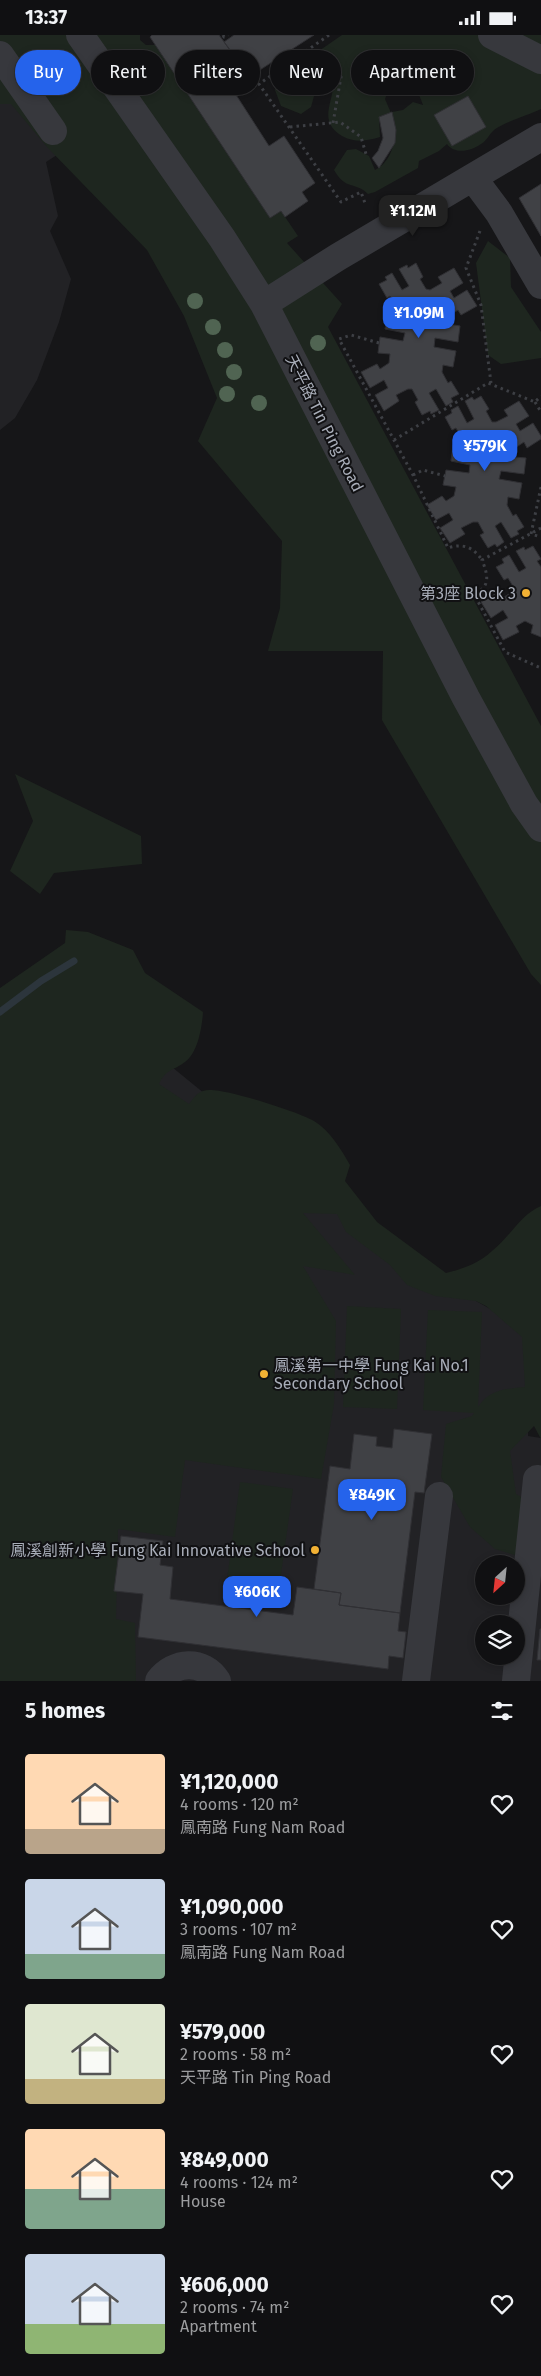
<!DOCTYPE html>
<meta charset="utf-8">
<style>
:root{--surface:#101012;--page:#19191b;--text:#f1f3f6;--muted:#9c9d9f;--line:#303032;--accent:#2563eb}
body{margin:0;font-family:"Fira Sans","Noto Sans SC",sans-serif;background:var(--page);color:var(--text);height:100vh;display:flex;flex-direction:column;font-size:19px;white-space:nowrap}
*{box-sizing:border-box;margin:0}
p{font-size:16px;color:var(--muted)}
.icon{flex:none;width:28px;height:28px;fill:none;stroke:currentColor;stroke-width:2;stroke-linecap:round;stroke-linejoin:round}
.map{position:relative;height:1646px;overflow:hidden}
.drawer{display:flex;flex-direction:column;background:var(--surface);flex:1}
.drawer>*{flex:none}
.guide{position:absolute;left:15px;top:15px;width:511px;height:45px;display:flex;gap:10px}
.needle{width:32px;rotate:207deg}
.fabs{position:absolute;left:475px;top:1520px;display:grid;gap:10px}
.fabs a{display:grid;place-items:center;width:50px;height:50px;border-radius:50%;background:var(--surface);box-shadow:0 2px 8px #0003,0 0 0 1px var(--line);font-size:25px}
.price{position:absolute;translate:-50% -42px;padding:0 11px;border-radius:10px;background:var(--accent);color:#fff;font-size:16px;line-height:32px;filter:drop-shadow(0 1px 2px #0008)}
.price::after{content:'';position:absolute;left:50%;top:30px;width:15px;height:11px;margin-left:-8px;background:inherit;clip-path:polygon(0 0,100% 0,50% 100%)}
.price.current{background:#222;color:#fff}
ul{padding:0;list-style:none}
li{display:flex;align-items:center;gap:15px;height:125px;padding:0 25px}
li span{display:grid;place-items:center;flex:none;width:140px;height:100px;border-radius:5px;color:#555}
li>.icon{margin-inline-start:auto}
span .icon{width:60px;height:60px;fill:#fffc;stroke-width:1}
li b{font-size:21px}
h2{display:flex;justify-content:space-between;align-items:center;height:60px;padding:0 25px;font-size:21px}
.pill{padding:0 18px;border-radius:22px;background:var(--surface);box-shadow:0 2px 8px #0003,0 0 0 1px var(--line);font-size:18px;line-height:45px}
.pill.current{background:var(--accent);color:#fff}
.status{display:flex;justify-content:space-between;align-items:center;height:35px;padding:0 25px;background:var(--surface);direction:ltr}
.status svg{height:14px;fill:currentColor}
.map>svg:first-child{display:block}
.built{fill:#222225;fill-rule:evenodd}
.green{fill:#1e261f}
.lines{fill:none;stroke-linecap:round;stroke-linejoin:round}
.stream{stroke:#2c353c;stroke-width:7}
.building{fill:#404145;stroke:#303034}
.path{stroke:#3d3f44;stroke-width:3;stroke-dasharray:2.5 4;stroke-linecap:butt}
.minor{stroke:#37383d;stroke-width:28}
.tree{fill:#506452}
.poi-dot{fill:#f2b134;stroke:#111113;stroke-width:2}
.labels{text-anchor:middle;stroke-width:4;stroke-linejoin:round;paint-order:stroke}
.street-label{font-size:16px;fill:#a8adb8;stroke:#111113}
.poi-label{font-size:16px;fill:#a8adb8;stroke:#111113;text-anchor:end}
</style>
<div class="status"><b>13:37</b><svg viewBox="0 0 49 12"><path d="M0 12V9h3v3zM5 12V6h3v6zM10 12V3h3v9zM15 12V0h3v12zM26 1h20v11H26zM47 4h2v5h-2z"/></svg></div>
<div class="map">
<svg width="541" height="1646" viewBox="0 0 541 1646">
<rect width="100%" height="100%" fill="#161618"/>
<path class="built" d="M 0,54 L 63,116 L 46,127 L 58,181 L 50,196 L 71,244 L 59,287 L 37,345 L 15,383 L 0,395 Z
M 156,1019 L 355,1181 L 476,1266 L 528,1295 L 528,1401 L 541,1403 L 541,1646 L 0,1646 L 0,1025 ZM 484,1529 L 516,1529 L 516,1561 L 484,1561 ZM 484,1589 L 516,1589 L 516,1621 L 484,1621 Z"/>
<path class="green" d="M 0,0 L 140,0 L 140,5 L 146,10 L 155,10 L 270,183 L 281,176 L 298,201 L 287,208 L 342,269 L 328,292 L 541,691 L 541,950 L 531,939 L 382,685 L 383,616 L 268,616 L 280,573 L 282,506 L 198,406 L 217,363 L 184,281 L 147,215 L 47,112 L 11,69 L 0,69 Z
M 342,0 L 541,0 L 541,74 C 529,80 504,87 494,95 C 489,99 487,106 481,109 C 470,117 454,119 447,109 L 439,116 L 419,126 L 418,133 L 375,157 L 368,159 C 355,146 346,156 334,135 L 347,115 L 356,114 L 369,121 L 375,135 C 396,124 397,97 392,77 L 403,75 L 413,67 L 423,70 L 413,44 L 412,53 L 387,58 L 385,64 L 391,78 L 379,82 L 380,102 C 367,106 355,108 342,101 C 317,86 334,67 333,48 C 333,44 331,40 330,36 L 308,26 L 313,20 Z
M 291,41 L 304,49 L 314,61 L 311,72 L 301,79 L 281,71 L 275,55 L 277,48 Z
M 488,206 L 510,223 L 511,252 L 541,297 L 541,323 L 501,329 L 488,320 L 476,228 Z
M 15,739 L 141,801 L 142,829 L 54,838 L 40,859 L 10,836 L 33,786 Z
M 66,895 L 88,897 L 133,915 L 145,938 L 203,977 C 202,992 198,1018 185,1027 C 173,1036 166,1034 159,1049 L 189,1069 C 195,1061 199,1055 210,1055 C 226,1054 299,1077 314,1086 C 330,1096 341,1114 350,1130 L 345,1146 L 377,1187 L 446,1238 C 463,1234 479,1228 492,1216 C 510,1202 520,1180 541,1171 L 541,1404 L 534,1391 L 510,1416 L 516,1459 L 541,1474 L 535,1526 L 495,1514 L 470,1492 L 441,1442 L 446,1389 L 472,1381 L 474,1378 L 423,1375 L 428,1275 L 482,1277 L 478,1372 C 490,1354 506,1354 525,1352 L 522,1302 L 486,1271 L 476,1266 L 435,1261 L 407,1250 L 390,1230 L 346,1197 L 337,1179 L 303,1178 L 355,1240 L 303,1231 L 336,1286 L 334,1369 L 321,1444 L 185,1425 L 175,1502 L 118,1494 L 116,1584 L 135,1588 L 136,1646 L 0,1646 L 0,953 L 65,908 Z
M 347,1271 L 401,1274 L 397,1374 L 343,1372 Z
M 240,1447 L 293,1454 L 279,1553 L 227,1545 Z"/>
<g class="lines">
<path class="stream" d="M 0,977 L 41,946 L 74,926"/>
</g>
<path class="building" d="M 152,0 L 219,0 L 248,39 L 231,52 L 269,111 L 284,101 L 315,148 L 302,157 L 308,166 L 285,182 L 281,176 L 270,183 L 150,2 Z
M 234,0 L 314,0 L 249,42 L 224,7 Z
M 468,61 L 486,92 L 452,111 L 434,80 Z
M 392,77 L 396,95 L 395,108 L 379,133 L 372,123 L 378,116 L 383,103 L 379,82 Z
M 541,149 L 541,201 L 519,163 Z
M 416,228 L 423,242 L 420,244 L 426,254 L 430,255 L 442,248 L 438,242 L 454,233 L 463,248 L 450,256 L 454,263 L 467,255 L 477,271 L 461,280 L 458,275 L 450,280 L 448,289 L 460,291 L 458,307 L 435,303 L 434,312 L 456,316 L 453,332 L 443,330 L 442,337 L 448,348 L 451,346 L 459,359 L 451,363 L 453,367 L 446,371 L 436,354 L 429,358 L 439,375 L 431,379 L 430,376 L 422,380 L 415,367 L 418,365 L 412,354 L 408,354 L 396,360 L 399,366 L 384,376 L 375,360 L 388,353 L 384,345 L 370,353 L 361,337 L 377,329 L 380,334 L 389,328 L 390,319 L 378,318 L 380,302 L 403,306 L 405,298 L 385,294 L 388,278 L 395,279 L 397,272 L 390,261 L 387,263 L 379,249 L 387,245 L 385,242 L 392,238 L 402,255 L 409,251 L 399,234 L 407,230 L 408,233 Z
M 481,361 L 489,374 L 486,376 L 492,387 L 496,387 L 508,381 L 504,375 L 519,366 L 529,381 L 516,389 L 520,396 L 533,388 L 541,401 L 541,404 L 527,413 L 524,407 L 515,413 L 514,422 L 526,423 L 524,439 L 501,436 L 499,444 L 522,448 L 519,464 L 508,462 L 507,470 L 513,481 L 516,479 L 524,492 L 517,496 L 519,499 L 511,503 L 501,487 L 495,491 L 504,507 L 497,512 L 495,509 L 488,513 L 480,500 L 484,498 L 478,487 L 473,487 L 461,493 L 465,499 L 450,508 L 440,493 L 453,485 L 449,478 L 436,485 L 427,470 L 442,461 L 446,466 L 454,461 L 456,452 L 443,450 L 446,435 L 469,438 L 470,430 L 451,426 L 453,410 L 461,412 L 462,404 L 456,393 L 452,395 L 445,382 L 452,378 L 451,375 L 458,371 L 467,388 L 474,384 L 465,366 L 472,362 L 474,365 Z
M 533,511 L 541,524 L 537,526 L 541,532 L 541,602 L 531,598 L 533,590 L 525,586 L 516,591 L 519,597 L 503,605 L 495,590 L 508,583 L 503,575 L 491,583 L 481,567 L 497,558 L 501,564 L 512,557 L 514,553 L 508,543 L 504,545 L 496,532 L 504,528 L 502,524 L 509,520 L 519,537 L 526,533 L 516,516 L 524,512 L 525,515 Z
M 394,1394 L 432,1399 L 424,1458 L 415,1457 L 400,1578 L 339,1570 L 341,1558 L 314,1554 L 330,1431 L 350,1434 L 354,1399 L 377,1402 L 376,1411 L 392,1413 Z
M 121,1501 L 163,1506 L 160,1530 L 173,1532 L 170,1564 L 293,1580 L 297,1552 L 341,1558 L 339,1570 L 400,1578 L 398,1596 L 406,1597 L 403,1623 L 389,1621 L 388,1634 L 138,1602 L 143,1559 L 114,1556 Z
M 540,1594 L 541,1594 L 541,1625 L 537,1625 Z"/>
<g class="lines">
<path class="path" d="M 223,0 L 224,2 L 228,0
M 329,0 L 259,49 L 341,167 L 361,157 L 366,171
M 333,88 L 341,42 L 334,33
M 290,92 L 340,87 L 361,102 L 366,119
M 480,196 L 466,233 L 481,270 L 491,348
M 379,308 L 351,300 L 339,304 L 413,440 L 448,513 C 463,508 473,512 482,525
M 535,367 L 541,377
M 394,405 L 488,348 L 535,367 L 541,361
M 413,440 L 423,435 L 445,441
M 541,452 L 531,499 L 541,502
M 541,493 L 482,525 C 488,540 491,552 474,559 L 505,617 L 541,633"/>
<path class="minor" d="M 80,0 L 222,203 L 264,269 L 466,663 L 524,769 L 541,793
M 492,0 L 541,25
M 0,20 L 53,96
M 473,143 L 499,178 L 541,250
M 264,269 L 338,222 L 541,102
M 159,1646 C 174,1626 203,1624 217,1646
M 416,1646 L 439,1461
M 516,1646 L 537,1444"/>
</g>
<g class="tree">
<circle cx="195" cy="266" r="8"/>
<circle cx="213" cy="292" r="8"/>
<circle cx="318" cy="308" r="8"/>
<circle cx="225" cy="315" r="8"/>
<circle cx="234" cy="337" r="8"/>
<circle cx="227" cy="359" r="8"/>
<circle cx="259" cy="368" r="8"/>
</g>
<g class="poi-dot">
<circle cx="526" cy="558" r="5"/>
<circle cx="264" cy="1339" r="5"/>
<circle cx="315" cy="1515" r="5"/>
</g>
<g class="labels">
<g class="street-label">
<text transform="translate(325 388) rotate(63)" y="6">天平路 Tin Ping Road</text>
</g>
<g class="poi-label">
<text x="516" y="564">第3座 Block 3</text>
<text x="274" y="1336" text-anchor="start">鳳溪第一中學 Fung Kai No.1<tspan x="274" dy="18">Secondary School</tspan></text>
<text x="305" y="1521">鳳溪創新小學 Fung Kai Innovative School</text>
</g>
</g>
</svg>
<div class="fabs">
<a><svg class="needle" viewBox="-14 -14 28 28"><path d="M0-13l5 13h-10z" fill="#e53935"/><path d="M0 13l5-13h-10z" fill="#9c9d9f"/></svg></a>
<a><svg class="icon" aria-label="layers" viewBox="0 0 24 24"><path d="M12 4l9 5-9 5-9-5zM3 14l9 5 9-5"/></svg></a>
</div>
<b class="price current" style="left:413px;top:202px">¥1.12M</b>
<b class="price" style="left:419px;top:304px">¥1.09M</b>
<b class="price" style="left:485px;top:437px">¥579K</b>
<b class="price" style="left:372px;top:1486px">¥849K</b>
<b class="price" style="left:257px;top:1583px">¥606K</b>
<div class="guide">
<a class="pill current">Buy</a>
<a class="pill">Rent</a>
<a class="pill">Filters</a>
<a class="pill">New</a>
<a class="pill">Apartment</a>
</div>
</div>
<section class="drawer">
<h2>5 homes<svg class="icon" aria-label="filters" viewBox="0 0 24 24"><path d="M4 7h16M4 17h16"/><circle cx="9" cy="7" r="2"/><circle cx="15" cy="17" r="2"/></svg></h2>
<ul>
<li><span style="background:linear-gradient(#ffd9b3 75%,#b9a48a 0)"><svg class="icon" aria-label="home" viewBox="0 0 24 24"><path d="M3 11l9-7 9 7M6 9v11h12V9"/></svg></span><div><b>¥1,120,000</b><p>4 rooms · 120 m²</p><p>鳳南路 Fung Nam Road</p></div><svg class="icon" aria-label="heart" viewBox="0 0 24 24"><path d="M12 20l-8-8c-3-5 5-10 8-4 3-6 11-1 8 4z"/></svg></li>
<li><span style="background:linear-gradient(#c9d6e8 75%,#7fa58c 0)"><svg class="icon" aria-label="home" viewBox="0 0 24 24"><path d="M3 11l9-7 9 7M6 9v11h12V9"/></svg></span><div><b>¥1,090,000</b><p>3 rooms · 107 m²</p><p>鳳南路 Fung Nam Road</p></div><svg class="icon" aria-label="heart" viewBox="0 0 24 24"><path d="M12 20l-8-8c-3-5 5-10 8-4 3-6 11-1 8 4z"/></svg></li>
<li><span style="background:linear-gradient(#dfe7d0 75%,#c2b280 0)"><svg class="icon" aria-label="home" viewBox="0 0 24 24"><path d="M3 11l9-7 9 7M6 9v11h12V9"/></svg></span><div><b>¥579,000</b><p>2 rooms · 58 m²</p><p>天平路 Tin Ping Road</p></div><svg class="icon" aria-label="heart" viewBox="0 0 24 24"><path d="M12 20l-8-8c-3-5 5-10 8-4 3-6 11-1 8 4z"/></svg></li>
<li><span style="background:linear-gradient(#ffd9b3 60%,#7fa58c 0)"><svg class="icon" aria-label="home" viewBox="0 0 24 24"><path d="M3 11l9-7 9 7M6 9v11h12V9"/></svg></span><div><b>¥849,000</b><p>4 rooms · 124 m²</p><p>House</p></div><svg class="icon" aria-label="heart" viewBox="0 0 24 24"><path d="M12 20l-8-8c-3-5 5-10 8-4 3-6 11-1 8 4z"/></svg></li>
<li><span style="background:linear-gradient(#c9d6e8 70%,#8fb573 0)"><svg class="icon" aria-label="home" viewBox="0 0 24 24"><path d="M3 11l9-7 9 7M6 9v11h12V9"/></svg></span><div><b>¥606,000</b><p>2 rooms · 74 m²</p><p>Apartment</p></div><svg class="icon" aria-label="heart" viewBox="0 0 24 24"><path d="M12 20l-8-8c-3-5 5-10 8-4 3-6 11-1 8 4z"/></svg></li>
</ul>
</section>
